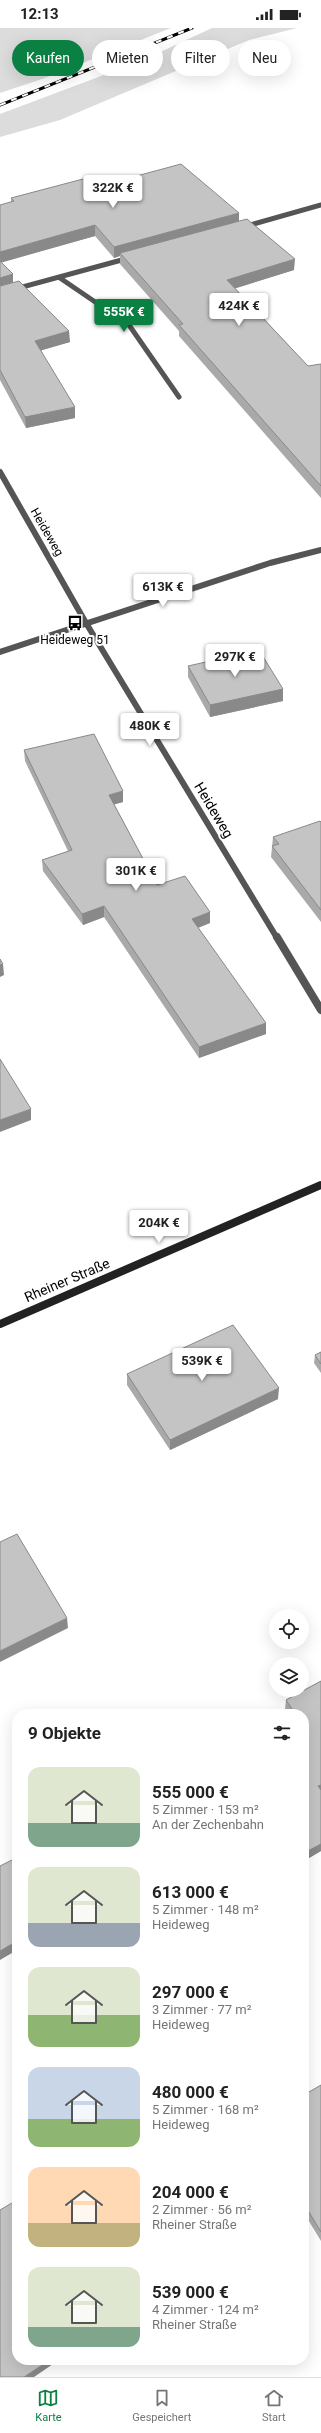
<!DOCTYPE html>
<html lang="de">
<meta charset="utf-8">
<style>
:root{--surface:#fff;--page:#f2f2f2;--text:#222;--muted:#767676;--line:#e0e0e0;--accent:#0b8043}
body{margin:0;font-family:Roboto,sans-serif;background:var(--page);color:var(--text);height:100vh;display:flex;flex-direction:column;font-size:15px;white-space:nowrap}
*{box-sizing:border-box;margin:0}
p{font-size:13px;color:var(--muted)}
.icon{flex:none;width:22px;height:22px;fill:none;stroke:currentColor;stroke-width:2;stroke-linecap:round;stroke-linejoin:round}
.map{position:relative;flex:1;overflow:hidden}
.drawer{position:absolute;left:12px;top:1681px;width:297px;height:656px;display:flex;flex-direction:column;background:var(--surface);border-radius:16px;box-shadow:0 4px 16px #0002}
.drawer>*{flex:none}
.guide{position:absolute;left:12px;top:12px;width:297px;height:36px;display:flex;gap:8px}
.controls{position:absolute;left:269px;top:1581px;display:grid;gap:8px}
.controls a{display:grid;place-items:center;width:40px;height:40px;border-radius:50%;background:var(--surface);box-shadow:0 4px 16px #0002;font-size:20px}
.price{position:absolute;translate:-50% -34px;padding:0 9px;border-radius:4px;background:#fff;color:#222;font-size:13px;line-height:26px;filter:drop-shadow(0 1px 2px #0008)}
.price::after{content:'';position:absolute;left:50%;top:24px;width:12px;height:9px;margin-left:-6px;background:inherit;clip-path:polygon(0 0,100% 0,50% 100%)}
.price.active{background:var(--accent);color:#fff}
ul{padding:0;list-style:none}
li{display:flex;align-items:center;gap:12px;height:100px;padding:0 16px}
li span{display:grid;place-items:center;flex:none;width:112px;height:80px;border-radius:12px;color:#555}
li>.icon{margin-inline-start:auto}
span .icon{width:48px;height:48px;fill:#fffc;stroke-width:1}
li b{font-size:17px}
h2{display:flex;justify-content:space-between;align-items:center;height:48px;padding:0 16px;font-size:17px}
.chip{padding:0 14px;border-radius:18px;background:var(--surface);box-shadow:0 4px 16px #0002;font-size:14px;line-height:36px}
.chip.active{background:var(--accent);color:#fff}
.status{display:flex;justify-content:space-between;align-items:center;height:28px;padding:0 20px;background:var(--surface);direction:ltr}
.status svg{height:11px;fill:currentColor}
.menu{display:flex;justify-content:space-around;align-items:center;height:56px;border-top:1px solid var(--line);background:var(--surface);font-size:11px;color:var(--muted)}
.menu a{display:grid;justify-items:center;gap:2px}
.menu .active{color:var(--accent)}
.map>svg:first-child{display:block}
.green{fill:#dcdcdc}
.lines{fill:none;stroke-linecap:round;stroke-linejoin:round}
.street-far2{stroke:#555;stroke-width:5}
.street-far1{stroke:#555;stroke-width:6}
.street{stroke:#555;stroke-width:8}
.secondary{stroke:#222;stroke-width:8}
.rail-casing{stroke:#000;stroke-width:3}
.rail{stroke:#fff;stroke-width:2;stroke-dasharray:6;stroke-linecap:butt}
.wall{fill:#a9a9a9}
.shaded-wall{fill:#898989}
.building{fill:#c4c4c4;stroke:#898989}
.labels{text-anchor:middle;stroke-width:4;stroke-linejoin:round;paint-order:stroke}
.far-street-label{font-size:12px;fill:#000;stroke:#fff}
.far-poi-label{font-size:12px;fill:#000;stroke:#fff}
.street-label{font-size:14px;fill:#000;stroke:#fff}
</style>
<div class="status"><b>12:13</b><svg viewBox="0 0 49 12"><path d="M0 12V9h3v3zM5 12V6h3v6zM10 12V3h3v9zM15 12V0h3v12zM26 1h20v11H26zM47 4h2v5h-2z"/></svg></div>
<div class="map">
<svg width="321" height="2349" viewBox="0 0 321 2349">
<rect width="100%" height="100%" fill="#fff"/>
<path class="green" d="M 0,0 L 171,0 L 45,50 L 0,65 Z
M 212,0 L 297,0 L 249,12 L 60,92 L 0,109 L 0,86 L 141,33 Z"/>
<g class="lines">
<path class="street-far2" d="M 243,199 L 321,177
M 60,250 L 129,297 L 179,369
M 0,265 L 129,230"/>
<path class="street-far1" d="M 0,444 L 86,595 L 277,910
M 0,624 L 270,535 L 321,522"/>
<path class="street" d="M 277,909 L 321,982"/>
<path class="secondary" d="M 0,1296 L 321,1157"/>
<defs>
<path id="rail" d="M 0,77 L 192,0"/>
</defs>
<use href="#rail" class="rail-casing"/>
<use href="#rail" class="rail"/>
</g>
<path class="wall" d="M 92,160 L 239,193 L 294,242 L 235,260 L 308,338 L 321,336 L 321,470 L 179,308 L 179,303 L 120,236 L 120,228 L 114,230 L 95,208 L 1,234 L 13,254 L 70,314 L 41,322 L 75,390 L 26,400 L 0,352 L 0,177 L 11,174 L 11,170 Z
M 188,638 L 283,661 L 283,673 L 210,689 L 188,649 Z
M 24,722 L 123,774 L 114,776 L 157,857 L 210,895 L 198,900 L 266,1006 L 199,1030 L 104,889 L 83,897 L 43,843 L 42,832 L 68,823 L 25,733 Z
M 321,794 L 321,894 L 271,829 L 273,809 Z
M 321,1324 L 321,1345 L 314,1335 L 315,1327 Z
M 127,1346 L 278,1371 L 170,1422 L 127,1357 Z
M 321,1653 L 321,1823 L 304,1833 L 304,1686 L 289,1686 L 285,1681 L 286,1672 Z
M 321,2057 L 321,2213 L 304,2185 L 304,2067 Z"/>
<path class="shaded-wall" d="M 239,185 L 239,195 L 120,225 L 120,228 L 114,230 L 114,219 Z
M 95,197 L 95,208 L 0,235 L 0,224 Z
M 295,231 L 294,242 L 227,263 L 227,252 Z
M 13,246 L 13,257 L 0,261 L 0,250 Z
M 69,303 L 70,314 L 36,324 L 35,313 Z
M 75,379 L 75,390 L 26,400 L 25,389 Z
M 283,661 L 283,673 L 210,689 L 210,677 Z
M 123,763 L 123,774 L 109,778 L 109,767 Z
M 104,878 L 104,889 L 83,897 L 82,886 Z
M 210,884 L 210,895 L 192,902 L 192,891 Z
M 3,936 L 4,947 L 0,949 L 0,937 Z
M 266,995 L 266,1006 L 199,1030 L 199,1019 Z
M 31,1081 L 31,1092 L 0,1104 L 0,1092 Z
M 279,1360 L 278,1371 L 170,1422 L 170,1412 Z
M 67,1590 L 68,1600 L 0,1634 L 0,1623 Z
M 321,1757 L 321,1765 L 318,1758 Z
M 321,1816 L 321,1823 L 304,1833 L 304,1825 Z
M 17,1913 L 17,1922 L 0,1932 L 0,1923 Z
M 50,2332 L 59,2332 L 34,2349 L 24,2349 Z"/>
<path class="building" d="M 181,136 L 239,185 L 114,219 L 95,197 L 0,224 L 0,177 L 14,173 L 11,170 L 83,151 L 92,160 Z
M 247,191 L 295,231 L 227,252 L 308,338 L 321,336 L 321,458 L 179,297 L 183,296 L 120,225 Z
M 0,233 L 13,246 L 0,250 Z
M 19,253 L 69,303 L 35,313 L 75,379 L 25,389 L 0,342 L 0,258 Z
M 259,622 L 283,661 L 210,677 L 188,638 Z
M 94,706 L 123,763 L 109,767 L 157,857 L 185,848 L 210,884 L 192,891 L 266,995 L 199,1019 L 104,878 L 82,886 L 42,832 L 72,822 L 24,722 Z
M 320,793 L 321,794 L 321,882 L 272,818 L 279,816 L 273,809 Z
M 0,931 L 3,936 L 0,937 Z
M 0,1031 L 31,1081 L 0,1092 Z
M 233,1297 L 279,1360 L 170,1412 L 127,1346 Z
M 321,1324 L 321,1336 L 315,1327 Z
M 17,1506 L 67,1590 L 0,1623 L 0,1514 Z
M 321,1653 L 321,1757 L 318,1758 L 321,1762 L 321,1816 L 304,1825 L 304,1686 L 291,1686 L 294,1684 L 286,1672 Z
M 12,1832 L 17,1841 L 17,1913 L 0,1923 L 0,1838 Z
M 321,2057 L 321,2204 L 304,2176 L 304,2067 Z
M 17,2172 L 17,2332 L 50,2332 L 24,2349 L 0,2349 L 0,2182 Z"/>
<defs>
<symbol id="bus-bare" viewBox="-9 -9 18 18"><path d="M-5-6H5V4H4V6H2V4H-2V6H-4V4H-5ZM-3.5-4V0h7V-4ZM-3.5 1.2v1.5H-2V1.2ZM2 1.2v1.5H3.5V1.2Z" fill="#000" stroke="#fff" stroke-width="2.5" paint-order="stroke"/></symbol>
</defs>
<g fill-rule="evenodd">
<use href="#bus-bare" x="64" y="584" width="22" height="22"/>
</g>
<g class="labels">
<g class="far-street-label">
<text transform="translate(47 504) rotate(60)" y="4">Heideweg</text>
</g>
<g class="far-poi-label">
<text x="75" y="616">Heideweg 51</text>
</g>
<g class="street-label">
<text transform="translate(214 782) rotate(59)" y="5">Heideweg</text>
<text transform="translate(67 1252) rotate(-23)" y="5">Rheiner Straße</text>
</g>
</g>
</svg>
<div class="controls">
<a><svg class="icon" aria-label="locate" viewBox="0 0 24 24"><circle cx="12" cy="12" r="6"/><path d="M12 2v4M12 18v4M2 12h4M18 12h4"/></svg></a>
<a><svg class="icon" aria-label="layers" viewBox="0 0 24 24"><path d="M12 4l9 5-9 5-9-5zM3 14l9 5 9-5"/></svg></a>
</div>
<b class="price" style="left:113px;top:181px">322K €</b>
<b class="price" style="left:239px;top:299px">424K €</b>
<b class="price active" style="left:124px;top:305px">555K €</b>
<b class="price" style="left:163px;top:580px">613K €</b>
<b class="price" style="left:235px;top:650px">297K €</b>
<b class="price" style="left:150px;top:719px">480K €</b>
<b class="price" style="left:136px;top:864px">301K €</b>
<b class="price" style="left:159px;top:1216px">204K €</b>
<b class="price" style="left:202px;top:1354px">539K €</b>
<div class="guide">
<a class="chip active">Kaufen</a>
<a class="chip">Mieten</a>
<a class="chip">Filter</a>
<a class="chip">Neu</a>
</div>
<section class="drawer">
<h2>9 Objekte<svg class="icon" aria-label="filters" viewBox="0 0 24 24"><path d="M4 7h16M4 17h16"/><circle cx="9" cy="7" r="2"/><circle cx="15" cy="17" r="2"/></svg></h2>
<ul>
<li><span style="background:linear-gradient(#dfe7d0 70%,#7fa58c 0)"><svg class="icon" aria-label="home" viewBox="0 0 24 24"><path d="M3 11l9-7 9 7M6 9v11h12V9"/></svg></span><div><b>555 000 €</b><p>5 Zimmer · 153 m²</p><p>An der Zechenbahn</p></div></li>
<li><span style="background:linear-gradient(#dfe7d0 70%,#9aa5b1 0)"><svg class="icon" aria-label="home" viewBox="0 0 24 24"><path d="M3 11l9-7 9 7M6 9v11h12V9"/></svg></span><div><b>613 000 €</b><p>5 Zimmer · 148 m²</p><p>Heideweg</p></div></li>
<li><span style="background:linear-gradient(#dfe7d0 60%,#8fb573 0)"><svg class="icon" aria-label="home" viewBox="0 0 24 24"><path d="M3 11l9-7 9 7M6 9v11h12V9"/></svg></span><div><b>297 000 €</b><p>3 Zimmer · 77 m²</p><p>Heideweg</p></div></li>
<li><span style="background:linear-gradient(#c9d6e8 65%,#8fb573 0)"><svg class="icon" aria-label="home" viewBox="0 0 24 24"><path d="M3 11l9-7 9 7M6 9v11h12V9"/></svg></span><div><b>480 000 €</b><p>5 Zimmer · 168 m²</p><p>Heideweg</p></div></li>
<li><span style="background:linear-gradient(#ffd9b3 70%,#c2b280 0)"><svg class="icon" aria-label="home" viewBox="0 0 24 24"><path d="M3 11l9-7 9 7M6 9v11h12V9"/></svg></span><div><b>204 000 €</b><p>2 Zimmer · 56 m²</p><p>Rheiner Straße</p></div></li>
<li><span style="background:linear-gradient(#dfe7d0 75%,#7fa58c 0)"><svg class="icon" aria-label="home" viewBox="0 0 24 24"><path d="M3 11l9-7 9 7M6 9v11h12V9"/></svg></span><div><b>539 000 €</b><p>4 Zimmer · 124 m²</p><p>Rheiner Straße</p></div></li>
</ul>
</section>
</div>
<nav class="menu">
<a class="active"><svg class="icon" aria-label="map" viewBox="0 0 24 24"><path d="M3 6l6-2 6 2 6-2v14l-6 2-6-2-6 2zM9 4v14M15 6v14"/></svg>Karte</a>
<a><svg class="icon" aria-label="saved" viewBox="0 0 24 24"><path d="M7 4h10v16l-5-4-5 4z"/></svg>Gespeichert</a>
<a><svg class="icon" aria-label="home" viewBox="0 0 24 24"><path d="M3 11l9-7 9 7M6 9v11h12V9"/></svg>Start</a>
</nav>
